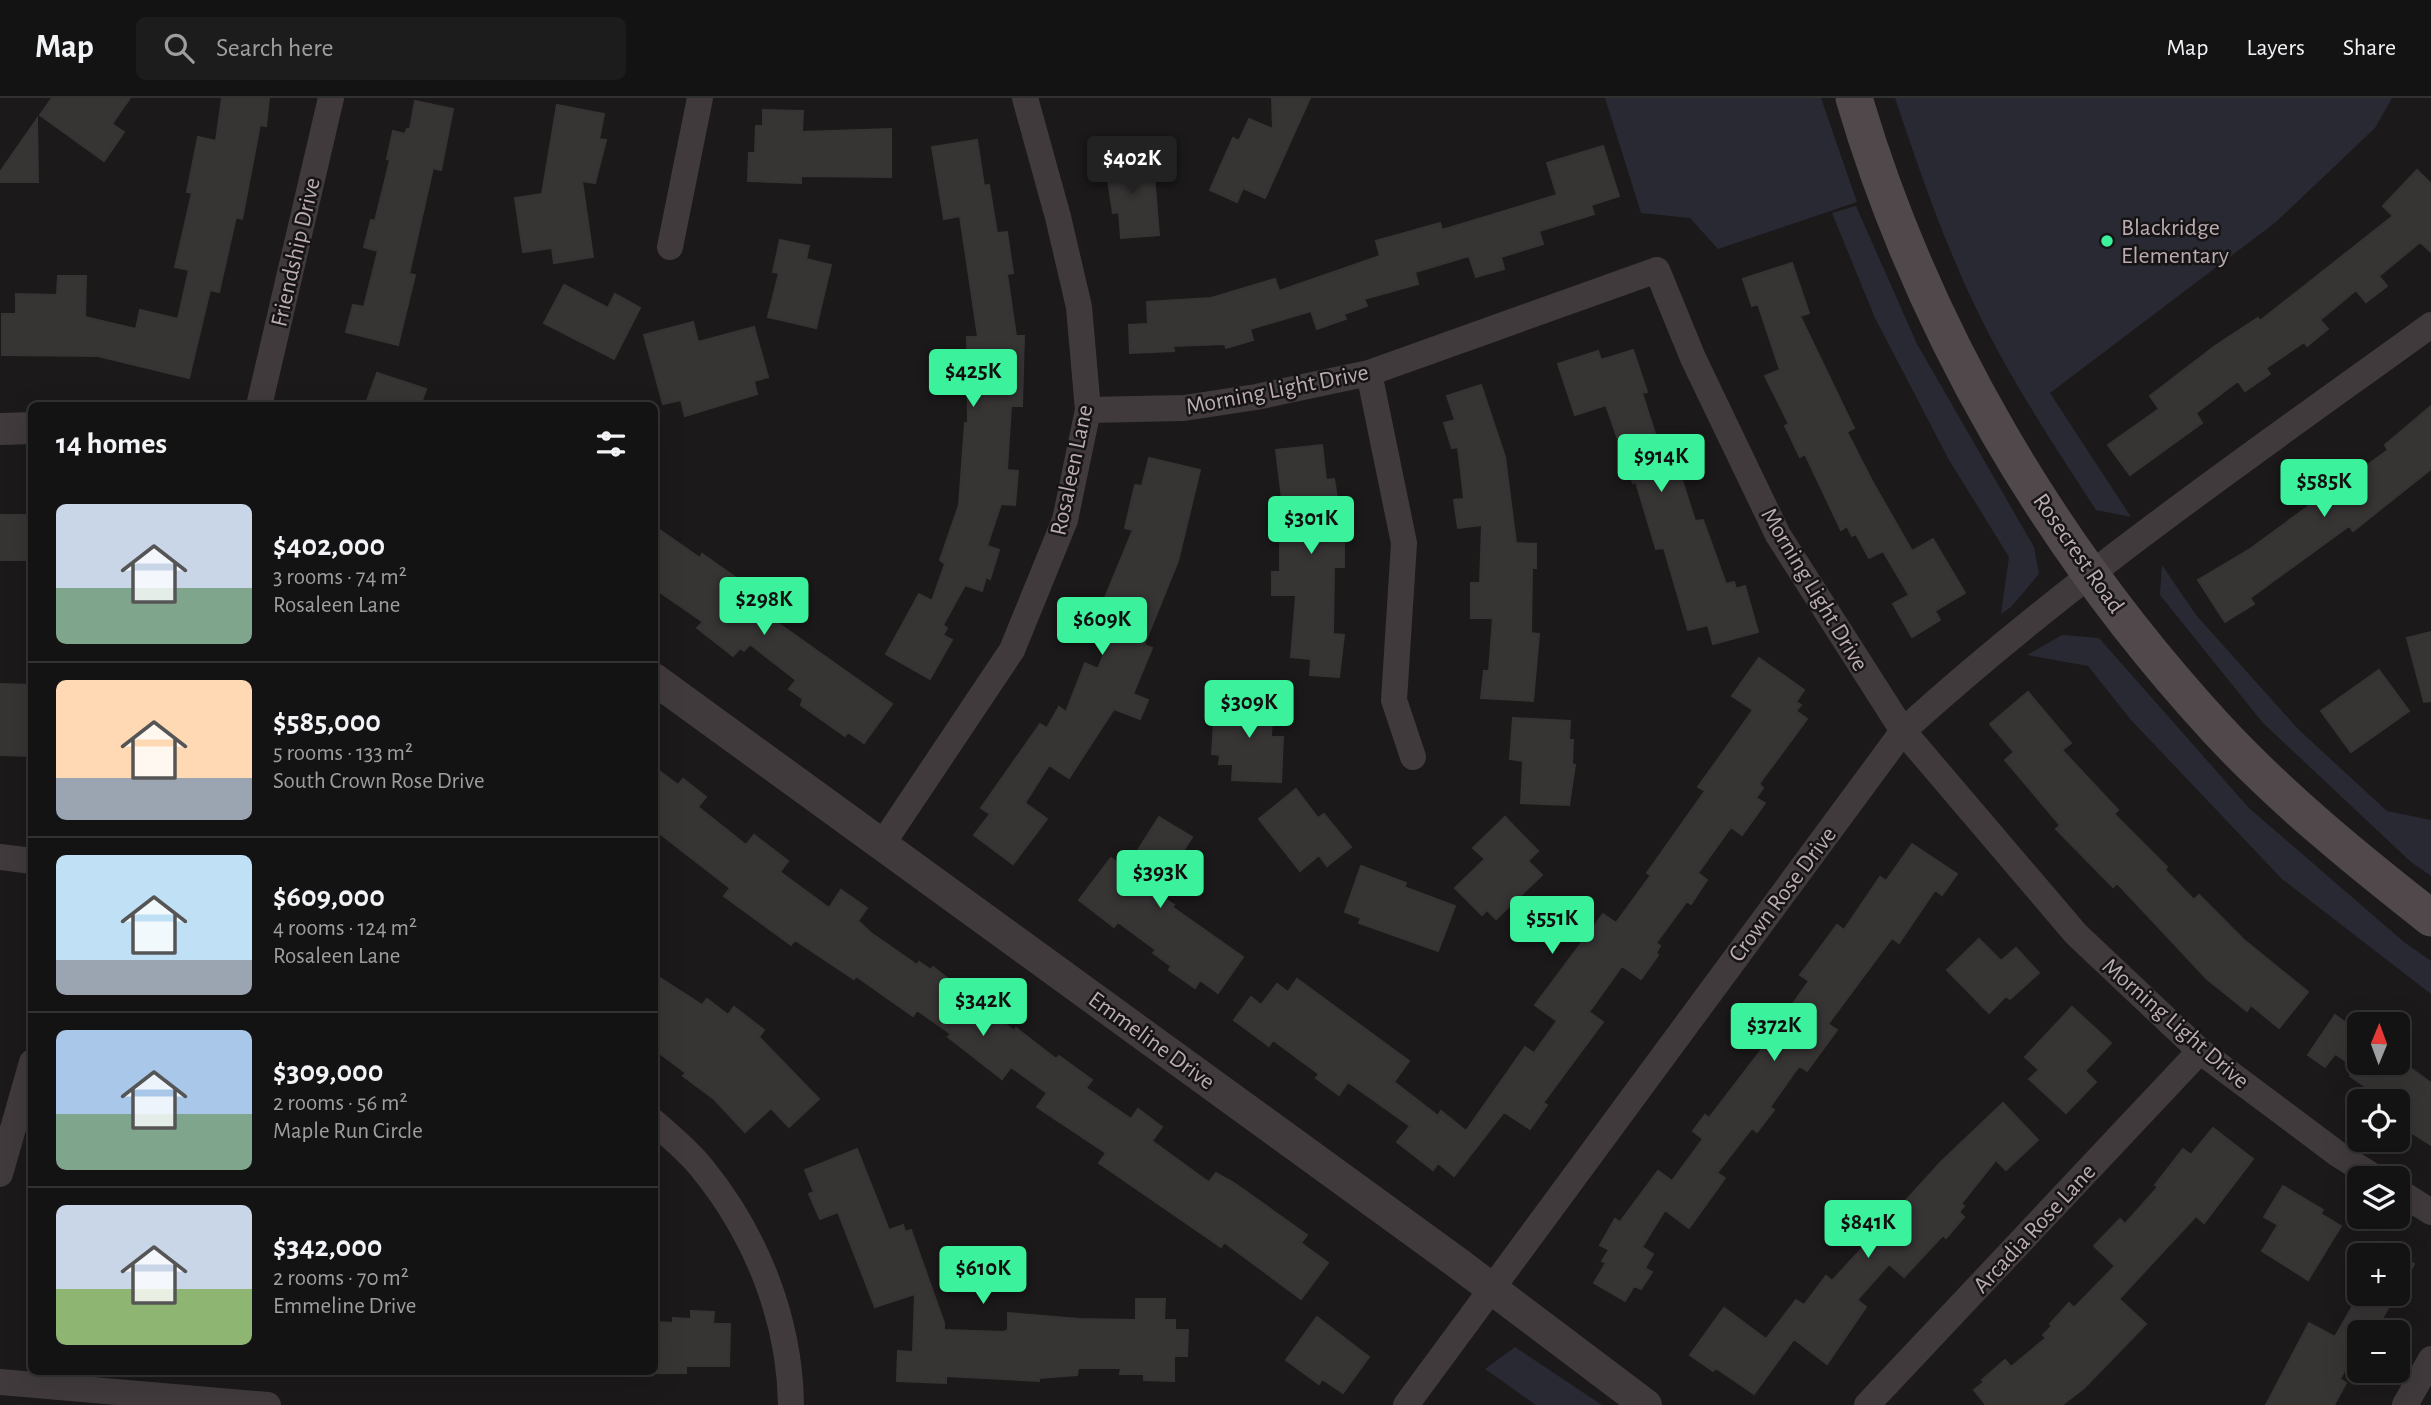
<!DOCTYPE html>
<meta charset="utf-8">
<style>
:root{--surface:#141313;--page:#1d1c1c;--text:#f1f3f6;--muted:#9d9ea0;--line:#333233;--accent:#3bf19c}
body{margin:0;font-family:"Alegreya Sans",sans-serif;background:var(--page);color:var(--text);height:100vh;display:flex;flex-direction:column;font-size:26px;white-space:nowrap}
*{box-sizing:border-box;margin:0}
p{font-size:23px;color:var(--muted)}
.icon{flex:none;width:38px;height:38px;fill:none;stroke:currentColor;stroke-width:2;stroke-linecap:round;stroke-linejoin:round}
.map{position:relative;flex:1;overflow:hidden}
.drawer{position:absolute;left:28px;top:304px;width:630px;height:973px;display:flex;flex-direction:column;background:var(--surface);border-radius:10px;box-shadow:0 7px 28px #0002,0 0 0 2px var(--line)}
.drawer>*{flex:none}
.needle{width:46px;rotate:1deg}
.tools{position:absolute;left:2347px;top:914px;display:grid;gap:14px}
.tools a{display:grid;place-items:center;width:63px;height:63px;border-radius:10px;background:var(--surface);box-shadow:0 7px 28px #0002,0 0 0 2px var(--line);font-size:35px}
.price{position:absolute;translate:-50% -60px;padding:0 16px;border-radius:7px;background:var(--accent);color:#111;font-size:23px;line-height:46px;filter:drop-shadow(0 2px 4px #0008)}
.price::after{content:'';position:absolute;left:50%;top:42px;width:21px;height:16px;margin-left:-10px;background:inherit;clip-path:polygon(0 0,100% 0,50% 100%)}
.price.current{background:#222;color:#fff}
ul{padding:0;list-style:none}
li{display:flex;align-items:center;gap:21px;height:175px;padding:0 28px}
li+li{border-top:2px solid var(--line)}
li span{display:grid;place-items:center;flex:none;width:196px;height:140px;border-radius:10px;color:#555}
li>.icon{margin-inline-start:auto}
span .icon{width:84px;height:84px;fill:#fffc;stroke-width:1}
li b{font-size:30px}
h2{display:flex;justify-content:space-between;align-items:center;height:84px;padding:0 28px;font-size:30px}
header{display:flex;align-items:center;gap:42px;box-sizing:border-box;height:98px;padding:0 35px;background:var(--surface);border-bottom:2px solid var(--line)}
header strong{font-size:33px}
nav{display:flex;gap:38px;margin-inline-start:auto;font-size:24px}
.search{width:490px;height:63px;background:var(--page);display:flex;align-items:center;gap:18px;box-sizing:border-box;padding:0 24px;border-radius:10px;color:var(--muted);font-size:26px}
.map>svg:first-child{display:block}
.green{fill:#292933}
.building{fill:#373434;stroke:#373333;stroke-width:2}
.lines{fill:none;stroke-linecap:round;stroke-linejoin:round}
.minor{stroke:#403a3c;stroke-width:26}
.tertiary{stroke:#403a3c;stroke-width:32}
.secondary{stroke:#50484b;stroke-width:37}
.poi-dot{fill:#3bf19c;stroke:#161414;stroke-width:2.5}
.labels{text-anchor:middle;stroke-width:5;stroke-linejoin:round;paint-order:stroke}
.poi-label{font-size:24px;fill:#bbabb2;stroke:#161414;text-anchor:start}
.street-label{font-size:24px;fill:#bbabb2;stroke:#161414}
</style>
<header>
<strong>Map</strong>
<div class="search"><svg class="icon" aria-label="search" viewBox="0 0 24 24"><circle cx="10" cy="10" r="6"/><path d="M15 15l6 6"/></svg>Search here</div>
<nav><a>Map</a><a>Layers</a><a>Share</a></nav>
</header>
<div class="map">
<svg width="2431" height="1307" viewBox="0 0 2431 1307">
<rect width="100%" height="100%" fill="#1b1919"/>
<path class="green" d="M 1605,0 L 1821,0 L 1857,104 L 1718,151 L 1690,120 L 1641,115 Z
M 1895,0 L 2392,0 L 2375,30 L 2276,124 L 2050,295 L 2131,419 L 2096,412 C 2053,346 2010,281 1976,210 C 1943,142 1919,71 1895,0 Z
M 1856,108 L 1917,246 L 2034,449 L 2039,476 L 2011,509 L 2001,516 L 2009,459 L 1949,362 L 1875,220 L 1832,115 Z
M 2162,467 L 2196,517 L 2299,632 L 2387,713 L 2431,722 L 2431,778 L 2411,764 L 2263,625 L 2160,497 Z
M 2062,537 L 2099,540 L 2249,710 L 2404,844 L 2431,863 L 2431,896 L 2282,781 L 2131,622 L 2088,568 L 2027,557 Z
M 1515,1249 L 1602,1307 L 1536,1307 L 1485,1271 Z"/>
<path class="building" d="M 52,0 L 130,0 L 112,26 L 124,34 L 104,63 L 40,17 Z
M 222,0 L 269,0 L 266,28 L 260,27 L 242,121 L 236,119 L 219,194 L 210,192 L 189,280 L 98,258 L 2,257 L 2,216 L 16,216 L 16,196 L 57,197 L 58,178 L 86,178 L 85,219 L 136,231 L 140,212 L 178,221 L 189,172 L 175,169 L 192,95 L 187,94 L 198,39 L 216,43 Z
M 1272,0 L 1310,0 L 1265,100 L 1243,90 L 1237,104 L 1210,92 L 1233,40 L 1239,43 L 1249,21 L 1273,31 Z
M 415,3 L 453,11 L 441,72 L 433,70 L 409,176 L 415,177 L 398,247 L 346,234 L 353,207 L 364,209 L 378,153 L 364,149 L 371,122 L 375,123 L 390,62 L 387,61 L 393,33 L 405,36 L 407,31 L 410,31 Z
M 557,7 L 604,16 L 599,41 L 606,42 L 595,85 L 582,83 L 593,159 L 554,165 L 552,150 L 523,154 L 515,100 L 542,96 Z
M 763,12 L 803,13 L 802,34 L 891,31 L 891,79 L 801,78 L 801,85 L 748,83 L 749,55 L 755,55 L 756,28 L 763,28 Z
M 37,21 L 38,84 L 0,84 L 0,74 Z
M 977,42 L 984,88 L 989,87 L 997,135 L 1007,134 L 1013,175 L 1007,176 L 1016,238 L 1024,238 L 1022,308 L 1011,308 L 1007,372 L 1018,373 L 1015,407 L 1001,406 L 987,448 L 999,452 L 990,481 L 986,479 L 982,493 L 965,487 L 943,527 L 947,530 L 943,537 L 952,542 L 930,581 L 886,556 L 919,496 L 932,503 L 945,466 L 940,462 L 959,407 L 965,325 L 968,325 L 967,239 L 978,239 L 960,118 L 944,121 L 932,49 Z
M 1603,48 L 1619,98 L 1591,107 L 1594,116 L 1539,133 L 1543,146 L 1501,159 L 1504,171 L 1476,179 L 1469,158 L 1415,174 L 1418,186 L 1364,201 L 1367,208 L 1344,216 L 1346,221 L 1317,231 L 1311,213 L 1250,231 L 1253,242 L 1226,250 L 1225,246 L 1173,248 L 1174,253 L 1130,255 L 1129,227 L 1148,226 L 1147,204 L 1211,200 L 1275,181 L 1279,193 L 1380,158 L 1376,143 L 1440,125 L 1442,132 L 1557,97 L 1547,65 Z
M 1135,54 L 1137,78 L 1154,76 L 1159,137 L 1121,140 L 1119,114 L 1113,115 L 1104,56 Z
M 2417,72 L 2431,86 L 2431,154 L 2420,144 L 2379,178 L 2387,188 L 2366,204 L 2356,192 L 2320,222 L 2328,231 L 2307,248 L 2304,244 L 2266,270 L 2270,276 L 2245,293 L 2238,283 L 2196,315 L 2202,325 L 2130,377 L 2108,347 L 2159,311 L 2150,298 L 2215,248 L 2258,220 L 2260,223 L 2393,118 L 2383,108 Z
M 780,142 L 809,148 L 806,161 L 831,167 L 816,230 L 768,219 L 779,175 L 773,174 Z
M 1792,165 L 1809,215 L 1800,218 L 1854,330 L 1847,334 L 1872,383 L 1912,453 L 1933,441 L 1965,495 L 1935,513 L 1940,522 L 1912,539 L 1893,506 L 1909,497 L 1883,453 L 1869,460 L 1856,436 L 1852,438 L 1847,428 L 1841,432 L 1805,356 L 1800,359 L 1785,328 L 1789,326 L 1765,278 L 1780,272 L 1758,206 L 1752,208 L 1743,181 Z
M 564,187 L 608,210 L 615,196 L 640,210 L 614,261 L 544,225 Z
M 693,224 L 698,244 L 754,229 L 768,279 L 754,283 L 757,296 L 685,318 L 681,302 L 663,306 L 644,237 Z
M 1633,252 L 1647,294 L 1642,295 L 1659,348 L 1670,344 L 1695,423 L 1703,422 L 1726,486 L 1734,484 L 1736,491 L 1745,488 L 1758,534 L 1713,546 L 1708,527 L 1688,532 L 1664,450 L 1656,451 L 1636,384 L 1633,385 L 1606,307 L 1575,317 L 1558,266 L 1598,253 L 1601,262 Z
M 377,275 L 426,291 L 420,308 L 365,308 Z
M 1481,287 L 1505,359 L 1516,445 L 1536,446 L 1536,470 L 1532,470 L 1531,535 L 1539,536 L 1533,603 L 1481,600 L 1484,573 L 1489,573 L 1493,520 L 1471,520 L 1471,485 L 1480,485 L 1482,427 L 1458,430 L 1454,402 L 1464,401 L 1458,349 L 1452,350 L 1444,325 L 1455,322 L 1447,298 Z
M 2431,308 L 2431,371 L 2353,433 L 2349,428 L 2250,500 L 2254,506 L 2225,524 L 2198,482 L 2250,451 L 2325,396 L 2321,390 L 2346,371 L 2351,379 L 2388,352 L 2385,347 Z
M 1322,347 L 1326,382 L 1334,381 L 1344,442 L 1344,469 L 1334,469 L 1333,536 L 1344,537 L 1339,579 L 1310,577 L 1311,561 L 1291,559 L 1296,497 L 1272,497 L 1272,474 L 1280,474 L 1280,443 L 1287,442 L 1276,352 Z
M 1149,360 L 1200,372 L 1178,463 L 1144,547 L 1152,550 L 1133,596 L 1148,602 L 1140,621 L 1114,611 L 1069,680 L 1049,667 L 1025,705 L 1047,721 L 1013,766 L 974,737 L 990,716 L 981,710 L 1040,626 L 1047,630 L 1059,609 L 1066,614 L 1085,565 L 1098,571 L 1121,515 L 1102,507 L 1133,432 L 1125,430 L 1135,387 L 1142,388 Z
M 0,417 L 28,417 L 28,462 L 0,462 Z
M 654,428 L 700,460 L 702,456 L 748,488 L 750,486 L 782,511 L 775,523 L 892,606 L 864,645 L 848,634 L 845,638 L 801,607 L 803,601 L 789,591 L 796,582 L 750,546 L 744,553 L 740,550 L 733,558 L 697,530 L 703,524 L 654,490 Z
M 2431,534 L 2431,603 L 2424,604 L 2407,540 Z
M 1759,560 L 1804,592 L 1796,604 L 1801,607 L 1796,613 L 1807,621 L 1759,686 L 1763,690 L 1756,700 L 1765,705 L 1742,737 L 1731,729 L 1698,775 L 1707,782 L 1691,806 L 1687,803 L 1656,845 L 1660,848 L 1656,855 L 1658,857 L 1641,881 L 1622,868 L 1589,914 L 1603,924 L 1543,1005 L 1547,1007 L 1530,1031 L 1504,1014 L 1454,1078 L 1438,1065 L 1433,1072 L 1397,1044 L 1410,1028 L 1348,984 L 1339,997 L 1316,980 L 1319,976 L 1273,942 L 1269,948 L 1234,922 L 1251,899 L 1261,907 L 1277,886 L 1288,894 L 1297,881 L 1409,963 L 1394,984 L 1438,1018 L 1441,1013 L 1466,1033 L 1525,949 L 1534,955 L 1557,923 L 1535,907 L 1603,816 L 1616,825 L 1651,777 L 1647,775 L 1705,693 L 1698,689 L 1753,612 L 1732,598 Z
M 2379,572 L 2409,613 L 2351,654 L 2321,613 Z
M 0,586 L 32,587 L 32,658 L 0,657 Z
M 2028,594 L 2071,645 L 2062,652 L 2118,712 L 2114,716 L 2167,769 L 2165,772 L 2194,802 L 2199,797 L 2244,842 L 2308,894 L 2279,930 L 2251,907 L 2247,913 L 2207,881 L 2117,785 L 2113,789 L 2056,731 L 2060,727 L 2005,662 L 2014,654 L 1990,626 Z
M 1224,598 L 1273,599 L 1271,639 L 1283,639 L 1281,684 L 1232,682 L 1233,666 L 1219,666 L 1220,657 L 1212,656 L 1214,623 L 1223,623 Z
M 1513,620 L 1570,623 L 1569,642 L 1573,642 L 1572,666 L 1575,667 L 1569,707 L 1521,705 L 1523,663 L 1510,661 Z
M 654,669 L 678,687 L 683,681 L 706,699 L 698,709 L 746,747 L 754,737 L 788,763 L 780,774 L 829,810 L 841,792 L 867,810 L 858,823 L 871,835 L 917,867 L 919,864 L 931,872 L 933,869 L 1014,933 L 1016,930 L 1056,961 L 1059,958 L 1092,982 L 1086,990 L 1131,1021 L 1138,1011 L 1162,1029 L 1152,1043 L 1200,1078 L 1209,1084 L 1216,1075 L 1234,1085 L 1307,1137 L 1301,1145 L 1328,1165 L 1301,1201 L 1224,1144 L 1221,1149 L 1099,1065 L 1106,1055 L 1037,1009 L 1047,995 L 1011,969 L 1002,981 L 948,939 L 951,936 L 917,912 L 913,918 L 856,878 L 854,881 L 795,842 L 791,847 L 724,798 L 730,790 L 654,731 Z
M 1296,691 L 1318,720 L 1324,716 L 1351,749 L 1327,768 L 1319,757 L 1300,773 L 1259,721 Z
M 1159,719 L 1192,739 L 1157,795 L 1174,807 L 1172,809 L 1243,859 L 1218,895 L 1200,882 L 1195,890 L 1169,872 L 1171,868 L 1153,855 L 1156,852 L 1118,824 L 1114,829 L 1079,802 L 1111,760 L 1126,771 Z
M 1505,719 L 1538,753 L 1528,763 L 1542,777 L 1496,821 L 1487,812 L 1482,817 L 1455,790 L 1485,761 L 1473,750 Z
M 1912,746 L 1957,776 L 1942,797 L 1935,792 L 1899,845 L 1892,840 L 1828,926 L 1837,932 L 1807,973 L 1799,968 L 1770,1009 L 1774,1012 L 1757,1034 L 1752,1030 L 1717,1075 L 1725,1080 L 1689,1130 L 1665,1112 L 1642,1149 L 1653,1156 L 1645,1170 L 1652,1174 L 1641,1191 L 1634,1188 L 1625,1203 L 1594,1185 L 1606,1165 L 1602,1163 L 1609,1152 L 1600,1147 L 1615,1121 L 1620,1124 L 1658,1073 L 1672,1083 L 1703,1041 L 1693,1033 L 1705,1017 L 1709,1020 L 1768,943 L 1759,937 L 1772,920 L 1779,925 L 1809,883 L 1800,877 L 1837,827 L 1844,832 L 1880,779 L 1886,783 Z
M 1361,768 L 1406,785 L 1404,789 L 1455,808 L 1438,853 L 1359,825 L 1361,820 L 1345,814 Z
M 1979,841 L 2001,863 L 2016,850 L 2039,875 L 2010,901 L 2006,898 L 1989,915 L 1947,872 Z
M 654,876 L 702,907 L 707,901 L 728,917 L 734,909 L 764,932 L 759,939 L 819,1001 L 789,1029 L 771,1010 L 745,1034 L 714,1001 L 683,978 L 686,975 L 654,951 Z
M 2072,909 L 2111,945 L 2085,973 L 2096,984 L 2066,1015 L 2029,981 L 2039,972 L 2025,959 Z
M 2335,917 L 2359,934 L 2359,964 L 2402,964 L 2431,985 L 2431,1047 L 2398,1026 L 2398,1003 L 2386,1003 L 2350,978 L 2355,969 L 2335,956 L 2325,969 L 2308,957 Z
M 2003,1005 L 2038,1042 L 2006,1072 L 1996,1062 L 1961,1106 L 1964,1108 L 1959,1114 L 1964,1119 L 1946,1140 L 1943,1137 L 1904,1179 L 1889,1166 L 1857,1202 L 1866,1209 L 1827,1266 L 1794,1241 L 1754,1296 L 1716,1270 L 1713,1273 L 1690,1257 L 1724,1210 L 1766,1241 L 1796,1202 L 1804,1207 L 1826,1178 L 1832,1183 L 1941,1064 Z
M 2213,1030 L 2253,1061 L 2204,1125 L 2196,1118 L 2119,1201 L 2146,1226 L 2084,1290 L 2062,1307 L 1986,1307 L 1974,1292 L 1984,1284 L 1982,1282 L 2005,1262 L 2011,1269 L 2046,1240 L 2043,1237 L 2052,1228 L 2050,1226 L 2069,1205 L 2074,1210 L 2115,1168 L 2094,1148 L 2120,1121 L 2125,1126 L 2158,1089 L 2155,1087 L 2183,1051 L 2191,1057 Z
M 857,1051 L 889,1132 L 903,1127 L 905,1134 L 911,1132 L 944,1225 L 944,1232 L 1004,1234 L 1008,1232 L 1008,1215 L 1079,1221 L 1136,1222 L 1136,1201 L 1165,1201 L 1164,1222 L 1175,1222 L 1175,1232 L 1188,1232 L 1187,1258 L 1174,1258 L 1174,1283 L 1144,1282 L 1144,1276 L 1120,1276 L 1121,1270 L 1078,1270 L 1077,1277 L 1039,1280 L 1039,1283 L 946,1278 L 946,1285 L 897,1283 L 898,1253 L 913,1254 L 915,1196 L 875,1209 L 838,1114 L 820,1121 L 809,1096 L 814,1094 L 805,1072 Z
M 2283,1088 L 2323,1112 L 2321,1116 L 2341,1128 L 2308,1182 L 2262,1153 L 2278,1127 L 2264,1119 Z
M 2377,1144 L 2414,1166 L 2398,1194 L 2398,1157 L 2370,1157 Z
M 2359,1175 L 2359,1195 L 2397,1195 L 2374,1234 L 2359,1234 L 2359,1245 L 2340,1281 L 2346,1285 L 2334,1307 L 2266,1307 L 2309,1225 L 2335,1239 L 2356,1202 L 2347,1197 Z
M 691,1213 L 714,1214 L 713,1226 L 730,1226 L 729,1268 L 686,1268 L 686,1275 L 657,1275 L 658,1224 L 673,1225 L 673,1220 L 691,1221 Z
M 1317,1219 L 1369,1259 L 1343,1295 L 1322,1281 L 1319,1286 L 1286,1262 Z"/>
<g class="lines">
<path class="minor" d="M 670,149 L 700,0
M 1369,275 L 1404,445 L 1394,602 L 1413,659
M 259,308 L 331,0
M 1088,312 L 1184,310 L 1256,299 L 1369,275 L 1657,172 L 1693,260 L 1778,437 L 1903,633 L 2076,836 L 2200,953 L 2339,1057 L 2376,1080
M 883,745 L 1012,552 L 1065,422 L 1088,312 L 1079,209 L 1058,119 L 1025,0
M 0,759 L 32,763
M 654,1024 C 670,1038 688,1053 701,1069 C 756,1136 790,1221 791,1307
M 0,1076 L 32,964
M 2398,1093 L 2431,1114
M 0,1284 L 268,1307
M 1406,1307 L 1903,633 C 2068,483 2251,357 2431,227
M 1867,1307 L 2200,953
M 2405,1307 L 2431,1261"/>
<path class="tertiary" d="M 0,331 L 32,330
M 654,581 L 1459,1166 L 1646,1307"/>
<path class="secondary" d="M 1854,0 C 1923,234 2052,452 2217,631 C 2282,701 2356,761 2431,820"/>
</g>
<circle class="poi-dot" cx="2107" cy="143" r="7"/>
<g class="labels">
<g class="poi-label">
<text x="2121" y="137">Blackridge<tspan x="2121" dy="28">Elementary</tspan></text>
</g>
<g class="street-label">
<text transform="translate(295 154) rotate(-77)" y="8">Friendship Drive</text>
<text transform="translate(1277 291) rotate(-11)" y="8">Morning Light Drive</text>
<text transform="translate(1071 372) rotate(-78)" y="8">Rosaleen Lane</text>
<text transform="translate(2079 455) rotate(55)" y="8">Rosecrest Road</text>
<text transform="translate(1815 491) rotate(59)" y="8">Morning Light Drive</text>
<text transform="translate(1782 796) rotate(-53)" y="8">Crown Rose Drive</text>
<text transform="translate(2176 925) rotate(41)" y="8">Morning Light Drive</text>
<text transform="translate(1152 942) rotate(36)" y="8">Emmeline Drive</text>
<text transform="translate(2034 1130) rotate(-47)" y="8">Arcadia Rose Lane</text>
</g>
</g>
</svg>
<div class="tools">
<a><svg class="needle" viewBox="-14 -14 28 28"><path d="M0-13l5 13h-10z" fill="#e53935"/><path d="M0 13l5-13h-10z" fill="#9d9ea0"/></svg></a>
<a><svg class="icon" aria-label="locate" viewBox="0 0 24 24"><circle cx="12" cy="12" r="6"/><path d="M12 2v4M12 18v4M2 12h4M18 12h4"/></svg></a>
<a><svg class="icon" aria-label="layers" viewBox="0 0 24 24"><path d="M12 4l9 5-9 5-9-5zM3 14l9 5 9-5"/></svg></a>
<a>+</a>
<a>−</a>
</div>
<b class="price current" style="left:1132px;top:98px">$402K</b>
<b class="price" style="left:973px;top:311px">$425K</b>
<b class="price" style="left:1661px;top:396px">$914K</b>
<b class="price" style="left:2324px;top:421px">$585K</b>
<b class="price" style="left:1311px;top:458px">$301K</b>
<b class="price" style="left:764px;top:539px">$298K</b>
<b class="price" style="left:1102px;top:559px">$609K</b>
<b class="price" style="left:1249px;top:642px">$309K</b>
<b class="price" style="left:1160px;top:812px">$393K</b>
<b class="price" style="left:1552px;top:858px">$551K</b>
<b class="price" style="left:983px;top:940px">$342K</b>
<b class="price" style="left:1774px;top:965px">$372K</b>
<b class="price" style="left:1868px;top:1162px">$841K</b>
<b class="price" style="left:983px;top:1208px">$610K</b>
<section class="drawer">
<h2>14 homes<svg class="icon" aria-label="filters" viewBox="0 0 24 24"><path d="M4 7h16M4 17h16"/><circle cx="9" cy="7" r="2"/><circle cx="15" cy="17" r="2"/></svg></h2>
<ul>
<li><span style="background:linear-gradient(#c9d6e8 60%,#7fa58c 0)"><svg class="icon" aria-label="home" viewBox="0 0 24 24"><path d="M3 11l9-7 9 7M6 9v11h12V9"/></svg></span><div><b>$402,000</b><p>3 rooms · 74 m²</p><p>Rosaleen Lane</p></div></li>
<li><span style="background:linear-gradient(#ffd9b3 70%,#9aa5b1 0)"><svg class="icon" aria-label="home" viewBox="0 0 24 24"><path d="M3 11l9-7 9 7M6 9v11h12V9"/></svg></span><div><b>$585,000</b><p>5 rooms · 133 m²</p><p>South Crown Rose Drive</p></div></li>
<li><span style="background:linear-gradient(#bfe0f5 75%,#9aa5b1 0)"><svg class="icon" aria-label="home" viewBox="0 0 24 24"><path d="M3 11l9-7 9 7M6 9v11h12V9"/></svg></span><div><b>$609,000</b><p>4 rooms · 124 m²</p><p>Rosaleen Lane</p></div></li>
<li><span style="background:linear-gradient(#a9c7e8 60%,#7fa58c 0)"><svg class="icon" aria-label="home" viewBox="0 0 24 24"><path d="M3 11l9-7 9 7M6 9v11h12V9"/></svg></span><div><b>$309,000</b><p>2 rooms · 56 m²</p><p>Maple Run Circle</p></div></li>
<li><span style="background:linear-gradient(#c9d6e8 60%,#8fb573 0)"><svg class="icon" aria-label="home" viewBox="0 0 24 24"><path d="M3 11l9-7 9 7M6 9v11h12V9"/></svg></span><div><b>$342,000</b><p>2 rooms · 70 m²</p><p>Emmeline Drive</p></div></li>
</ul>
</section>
</div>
